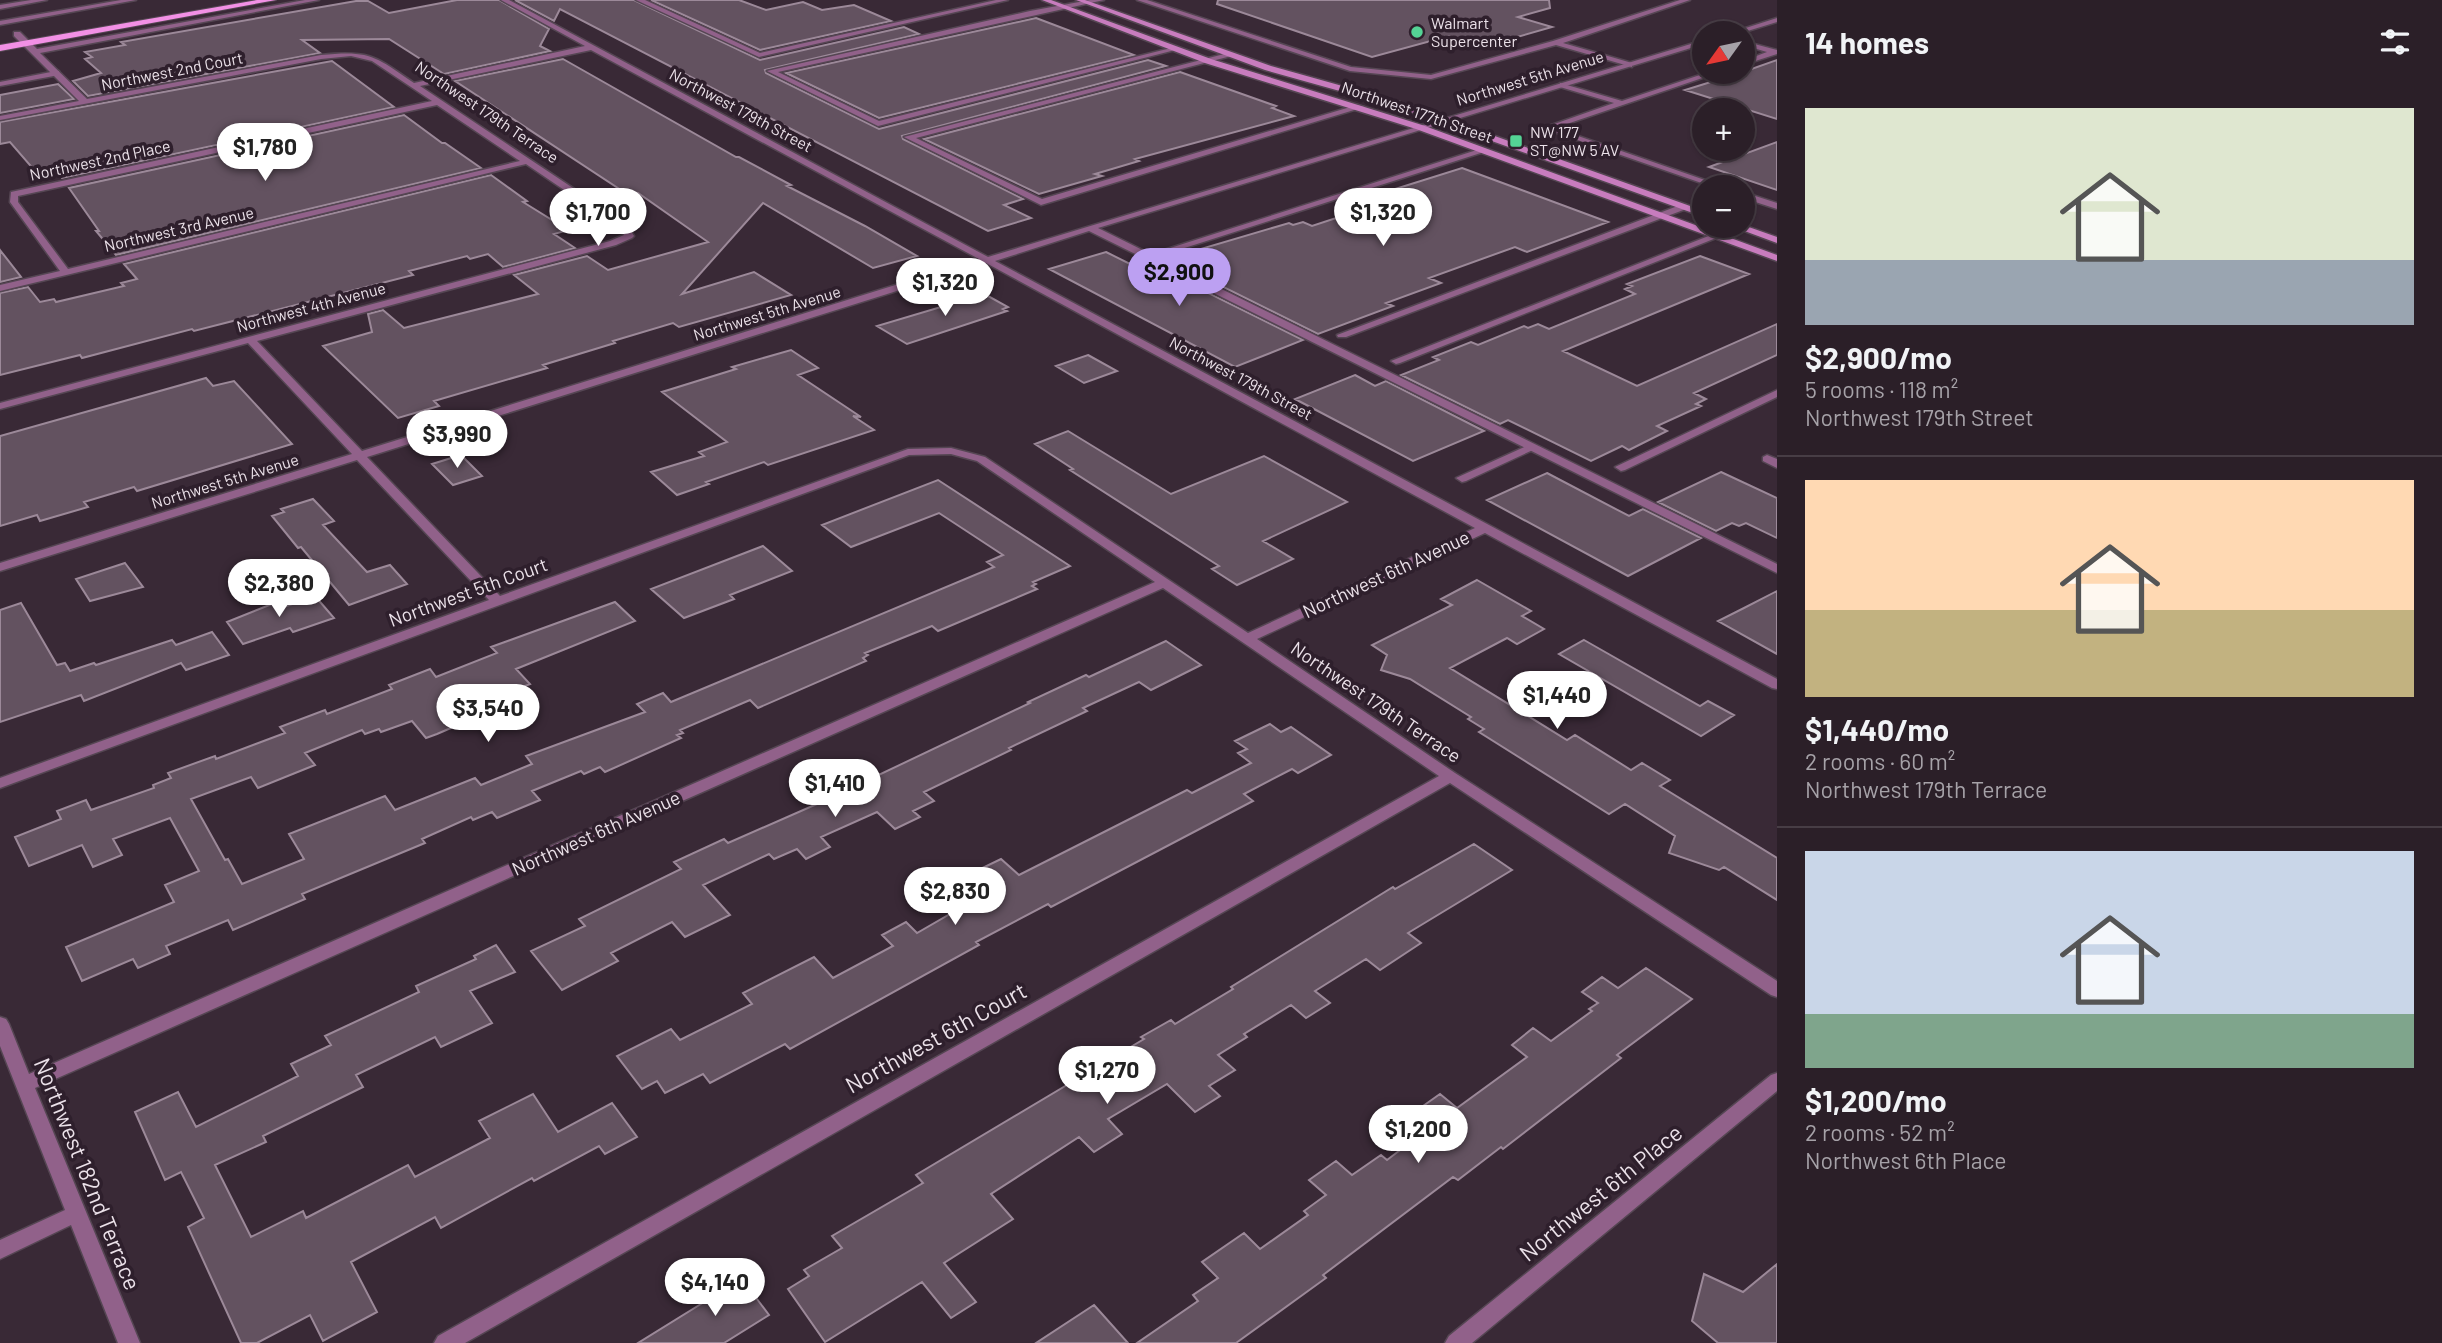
<!DOCTYPE html>
<meta charset="utf-8">
<style>
:root{--surface:#2b1f28;--page:#332730;--text:#f1f3f6;--muted:#a6a2a8;--line:#473d45;--accent:#bca0f2}
body{margin:0;font-family:Barlow,sans-serif;background:var(--page);color:var(--text);height:100vh;display:flex;flex-direction:column;font-size:26px;white-space:nowrap}
*{box-sizing:border-box;margin:0}
p{font-size:23px;color:var(--muted)}
.icon{flex:none;width:38px;height:38px;fill:none;stroke:currentColor;stroke-width:2;stroke-linecap:round;stroke-linejoin:round}
.map{position:relative;flex:1;overflow:hidden}
.drawer{display:flex;flex-direction:column;background:var(--surface);width:665px}
.drawer>*{flex:none}
.needle{width:46px;rotate:237deg}
.fabs{position:absolute;left:1692px;top:21px;display:grid;gap:14px}
.fabs a{display:grid;place-items:center;width:63px;height:63px;border-radius:50%;background:var(--surface);box-shadow:0 2px 5px #0004,0 0 0 2px var(--line);font-size:35px}
.price{position:absolute;translate:-50% -60px;padding:0 16px;border-radius:24px;background:#fff;color:#222;font-size:23px;line-height:46px;filter:drop-shadow(0 2px 4px #0008)}
.price::after{content:'';position:absolute;left:50%;top:42px;width:21px;height:16px;margin-left:-10px;background:inherit;clip-path:polygon(0 0,100% 0,50% 100%)}
.price.on{background:var(--accent);color:#111}
ul{padding:0;list-style:none}
li{display:grid;align-content:center;gap:14px;height:371px;padding:0 28px}
li+li{border-top:2px solid var(--line)}
li span{display:grid;place-items:center;height:217px;border-radius:0px;color:#555}
li>.icon{margin-inline-start:auto}
span .icon{width:126px;height:126px;fill:#fffc;stroke-width:1}
li b{font-size:30px}
h2{display:flex;justify-content:space-between;align-items:center;height:84px;padding:0 28px;font-size:30px}
main{display:flex;flex:1;min-height:0}
.map>svg:first-child{display:block}
.building{fill:#635260;stroke:#9c8999;stroke-width:2}
.lines{fill:none;stroke-linecap:round;stroke-linejoin:round}
.lane-casing{stroke:#554653;stroke-width:3}
.street-casing{stroke:#554653;stroke-width:3}
.secondary-casing{stroke:#554653;stroke-width:3}
.primary-casing{stroke:#554653;stroke-width:2}
.lane{fill:#91618a;fill-rule:evenodd}
.street{fill:#91618a;fill-rule:evenodd}
.secondary{fill:#c87cbe;fill-rule:evenodd}
.primary{fill:#f290e5;fill-rule:evenodd}
.poi-dot{fill:#54d395;stroke:#2e1f2c;stroke-width:2.5}
.labels{text-anchor:middle;stroke-width:7;stroke-linejoin:round;paint-order:stroke}
.far-poi-label{font-size:16px;fill:#ebe1e9;stroke:#2e1f2c;text-anchor:start}
.far-street-label{font-size:16px;fill:#ebe1e9;stroke:#2e1f2c}
.street-label{font-size:19px;fill:#ebe1e9;stroke:#2e1f2c}
.near-street-label{font-size:23px;fill:#ebe1e9;stroke:#2e1f2c}
</style>
<main>
<div class="map">
<svg width="1777" height="1343" viewBox="0 0 1777 1343">
<rect width="100%" height="100%" fill="#392936"/>
<path class="building" d="M 457,0 L 499,0 L 549,29 L 540,46 L 550,51 L 444,74 L 389,39 L 302,40 L 320,53 L 88,96 L 73,81 L 101,73 L 85,59 L 92,57 L 85,52 L 125,45 L 121,42 L 356,1 L 368,1 L 389,13 Z
M 515,0 L 634,0 L 760,60 L 904,27 L 919,34 L 765,70 L 766,73 L 879,129 L 1148,60 L 1166,66 L 902,136 L 903,139 L 1023,199 L 1004,205 L 1031,218 L 988,231 L 560,9 L 554,21 Z
M 651,0 L 739,0 L 766,10 L 803,2 L 822,10 L 854,5 L 891,21 L 760,50 Z
M 1218,0 L 1549,0 L 1550,8 L 1518,17 L 1552,27 L 1482,47 L 1449,36 L 1372,57 L 1217,4 Z
M 1036,18 L 1134,55 L 879,118 L 786,73 Z
M 563,59 L 736,157 L 739,157 L 791,185 L 787,186 L 865,226 L 917,256 L 873,268 L 763,203 L 682,294 L 754,272 L 791,295 L 679,327 L 673,323 L 613,341 L 615,343 L 543,365 L 547,368 L 434,401 L 439,406 L 398,418 L 323,346 L 372,332 L 368,314 L 383,310 L 404,328 L 538,294 L 514,275 L 587,256 L 608,270 L 708,242 L 638,193 L 624,192 L 455,81 Z
M 1777,60 L 1777,119 L 1685,90 L 1743,72 Z
M 332,61 L 394,107 L 62,178 L 54,168 L 35,171 L 10,142 L 0,144 L 0,122 Z
M 1180,72 L 1276,106 L 1272,108 L 1294,116 L 1135,159 L 1139,161 L 1095,174 L 1102,176 L 1039,194 L 924,139 Z
M 58,84 L 74,99 L 0,113 L 0,95 Z
M 404,115 L 442,143 L 445,143 L 481,168 L 116,255 L 96,231 L 99,231 L 69,188 Z
M 1777,142 L 1777,190 L 1709,167 Z
M 1462,168 L 1608,222 L 1527,252 L 1515,247 L 1429,278 L 1441,283 L 1386,303 L 1393,306 L 1318,334 L 1167,259 L 1289,223 L 1293,225 L 1303,222 L 1312,226 L 1397,198 L 1388,194 L 1396,192 L 1392,190 Z
M 491,175 L 527,201 L 523,202 L 568,230 L 554,234 L 575,248 L 503,267 L 488,254 L 470,259 L 467,256 L 409,271 L 413,275 L 194,331 L 192,329 L 82,358 L 80,355 L 0,375 L 0,293 L 28,287 L 40,302 L 54,299 L 56,302 L 124,286 L 121,283 L 137,279 L 124,264 Z
M 0,250 L 21,277 L 0,282 Z
M 1106,252 L 1138,268 L 1150,264 L 1303,340 L 1235,367 L 1049,269 Z
M 1700,256 L 1749,274 L 1563,351 L 1637,386 L 1777,324 L 1777,355 L 1694,393 L 1706,399 L 1696,404 L 1701,406 L 1657,426 L 1667,431 L 1629,450 L 1622,446 L 1591,461 L 1508,420 L 1500,424 L 1401,375 L 1439,360 L 1433,357 L 1471,342 L 1478,345 L 1524,326 L 1528,328 L 1538,324 L 1549,329 L 1635,294 L 1625,289 L 1632,286 L 1627,284 Z
M 979,291 L 1008,307 L 1003,309 L 1007,311 L 907,344 L 877,326 L 951,304 L 947,302 Z
M 791,350 L 818,368 L 798,375 L 861,417 L 853,416 L 874,430 L 768,465 L 764,462 L 706,482 L 709,484 L 677,495 L 651,472 L 704,456 L 699,452 L 727,442 L 662,392 L 736,369 L 732,367 Z
M 1088,355 L 1117,371 L 1084,383 L 1056,366 Z
M 1355,375 L 1375,386 L 1386,381 L 1484,431 L 1413,461 L 1295,399 Z
M 206,378 L 213,386 L 234,381 L 292,444 L 137,491 L 134,487 L 84,502 L 88,507 L 40,521 L 37,515 L 0,526 L 0,436 Z
M 1068,431 L 1171,494 L 1264,456 L 1347,502 L 1263,541 L 1293,559 L 1237,585 L 1212,569 L 1219,566 L 1070,470 L 1073,469 L 1035,444 Z
M 461,455 L 482,476 L 453,485 L 432,464 Z
M 1721,472 L 1777,498 L 1777,538 L 1746,523 L 1739,526 L 1732,523 L 1716,531 L 1658,502 Z
M 1547,473 L 1629,516 L 1643,509 L 1701,538 L 1628,576 L 1487,500 Z
M 938,480 L 1070,566 L 1033,582 L 1036,584 L 1032,586 L 1037,589 L 938,631 L 932,626 L 865,653 L 868,655 L 863,658 L 866,661 L 758,708 L 750,700 L 680,730 L 683,733 L 677,735 L 681,738 L 605,772 L 600,767 L 584,774 L 581,771 L 532,791 L 540,800 L 497,818 L 492,812 L 473,820 L 471,817 L 422,839 L 425,843 L 302,894 L 305,899 L 233,930 L 228,920 L 166,946 L 170,954 L 138,968 L 133,959 L 82,981 L 66,947 L 174,902 L 165,885 L 199,871 L 170,818 L 113,839 L 122,855 L 93,867 L 82,845 L 29,866 L 15,837 L 61,819 L 57,811 L 86,800 L 91,810 L 154,788 L 153,785 L 171,778 L 168,773 L 215,756 L 216,759 L 285,733 L 280,727 L 325,710 L 327,714 L 392,689 L 389,685 L 430,669 L 436,677 L 497,653 L 491,647 L 615,602 L 635,621 L 516,669 L 530,684 L 467,709 L 474,718 L 437,734 L 426,738 L 412,721 L 381,732 L 379,729 L 365,734 L 362,730 L 305,753 L 315,765 L 258,788 L 251,777 L 191,799 L 225,860 L 228,859 L 242,884 L 304,859 L 289,834 L 385,796 L 395,810 L 475,778 L 481,785 L 532,764 L 526,756 L 645,712 L 637,704 L 663,693 L 671,702 L 994,567 L 987,562 L 1003,555 L 939,513 L 851,547 L 822,525 Z
M 313,499 L 334,521 L 323,525 L 367,572 L 390,565 L 407,584 L 349,605 L 301,547 L 298,548 L 272,516 L 284,512 L 281,509 Z
M 763,546 L 792,571 L 730,595 L 734,599 L 684,618 L 651,589 Z
M 125,563 L 143,587 L 90,601 L 76,579 Z
M 1477,580 L 1531,611 L 1522,616 L 1544,629 L 1517,644 L 1507,638 L 1450,668 L 1567,740 L 1575,735 L 1631,770 L 1642,763 L 1670,780 L 1660,786 L 1777,858 L 1777,900 L 1724,867 L 1719,870 L 1669,853 L 1675,836 L 1625,804 L 1609,814 L 1479,732 L 1484,729 L 1468,719 L 1471,717 L 1410,679 L 1381,670 L 1387,655 L 1372,645 L 1452,605 L 1441,599 Z
M 1777,591 L 1777,654 L 1718,621 L 1744,608 Z
M 315,596 L 334,618 L 293,632 L 290,628 L 243,644 L 227,622 L 277,602 L 281,608 Z
M 21,603 L 57,665 L 65,663 L 70,671 L 94,663 L 96,665 L 172,640 L 176,645 L 212,632 L 229,655 L 186,670 L 181,663 L 84,701 L 81,695 L 0,722 L 0,610 Z
M 1584,640 L 1700,706 L 1708,701 L 1734,715 L 1701,736 L 1559,654 Z
M 1166,641 L 1201,665 L 1151,690 L 1139,682 L 1083,708 L 1087,711 L 1009,748 L 1011,750 L 924,792 L 934,801 L 913,811 L 920,817 L 895,829 L 877,812 L 821,837 L 830,847 L 806,859 L 797,849 L 774,859 L 769,854 L 703,885 L 730,915 L 685,937 L 672,922 L 611,953 L 618,961 L 562,990 L 531,951 L 585,926 L 579,919 L 681,869 L 674,862 L 724,839 L 728,843 L 826,800 L 1030,703 L 1028,702 L 1086,675 L 1089,677 Z
M 1270,724 L 1281,732 L 1291,727 L 1331,755 L 1298,773 L 1292,769 L 1244,794 L 1253,801 L 1051,907 L 1048,904 L 976,942 L 979,945 L 790,1049 L 785,1044 L 710,1083 L 703,1074 L 665,1093 L 657,1081 L 642,1089 L 617,1056 L 671,1029 L 680,1040 L 752,1004 L 743,993 L 814,957 L 833,978 L 893,946 L 882,935 L 906,922 L 917,933 L 993,889 L 974,872 L 1001,859 L 1019,875 L 1187,790 L 1192,793 L 1251,763 L 1238,753 L 1247,749 L 1235,741 Z
M 1474,844 L 1512,870 L 1408,933 L 1421,943 L 1380,970 L 1366,959 L 1315,991 L 1330,1003 L 1306,1018 L 1291,1005 L 1244,1034 L 1247,1037 L 1218,1055 L 1235,1070 L 1209,1086 L 1220,1096 L 1195,1112 L 1167,1084 L 1108,1119 L 1122,1134 L 1094,1152 L 1079,1137 L 991,1194 L 1013,1219 L 944,1263 L 976,1302 L 951,1318 L 922,1282 L 825,1342 L 788,1289 L 809,1276 L 804,1270 L 842,1248 L 832,1236 L 923,1183 L 916,1175 L 1144,1039 L 1141,1037 L 1171,1020 L 1175,1024 L 1233,989 L 1231,987 L 1393,887 L 1395,889 Z
M 496,945 L 515,972 L 470,991 L 492,1023 L 441,1047 L 435,1037 L 356,1075 L 363,1087 L 263,1136 L 266,1142 L 215,1165 L 251,1237 L 303,1211 L 306,1218 L 408,1165 L 415,1177 L 490,1138 L 479,1121 L 533,1094 L 558,1132 L 612,1103 L 637,1137 L 605,1154 L 599,1146 L 534,1181 L 532,1178 L 441,1228 L 435,1217 L 351,1262 L 377,1312 L 323,1341 L 310,1315 L 257,1343 L 241,1343 L 188,1227 L 204,1218 L 181,1172 L 165,1180 L 135,1112 L 178,1092 L 196,1127 L 298,1076 L 291,1064 L 331,1045 L 325,1036 L 419,992 L 416,986 L 476,959 L 474,956 Z
M 1646,968 L 1692,999 L 1617,1055 L 1621,1058 L 1503,1149 L 1501,1147 L 1458,1180 L 1453,1177 L 1323,1275 L 1326,1278 L 1236,1343 L 1137,1343 L 1198,1301 L 1193,1295 L 1218,1278 L 1202,1262 L 1244,1233 L 1260,1249 L 1308,1215 L 1304,1211 L 1326,1195 L 1309,1180 L 1336,1161 L 1352,1175 L 1381,1155 L 1387,1160 L 1433,1125 L 1416,1111 L 1440,1094 L 1457,1108 L 1527,1057 L 1512,1045 L 1533,1028 L 1551,1041 L 1592,1011 L 1589,1009 L 1598,1003 L 1582,992 L 1602,977 L 1618,988 Z
M 1777,1264 L 1777,1343 L 1718,1343 L 1692,1321 L 1704,1274 L 1743,1292 Z
M 739,1275 L 769,1315 L 724,1343 L 638,1343 L 717,1294 L 714,1290 Z
M 1094,1305 L 1128,1343 L 1036,1343 Z"/>
<g class="lines">
<defs>
<path id="lane" d="M 31,0 L 47,0 L 0,9 L 0,5 Z
M 636,0 L 645,0 L 760,53 L 996,0 L 1008,0 L 759,57 Z
M 1090,0 L 1104,0 L 778,72 L 879,121 L 1175,47 L 1179,49 L 878,126 L 767,71 L 1030,11 Z
M 1137,0 L 1147,0 L 1351,67 L 1431,75 L 1553,41 L 1680,0 L 1690,0 L 1563,43 L 1632,63 L 1632,67 L 1556,45 L 1431,79 L 1350,71 Z
M 1743,41 L 1777,50 L 1777,54 L 1743,65 L 1743,61 L 1767,52 L 1743,45 Z
M 1228,53 L 1235,55 L 916,138 L 1042,199 L 1357,105 L 1364,107 L 1041,205 L 904,137 Z
M 56,71 L 59,71 L 59,75 L 0,86 L 0,82 Z
M 1709,72 L 1720,72 L 1555,128 L 1725,187 L 1713,187 L 1543,128 L 1614,103 L 1560,87 L 1560,83 L 1622,101 Z
M 1480,149 L 1487,151 L 1172,252 L 1164,250 Z
M 1743,192 L 1777,203 L 1777,209 L 1743,198 Z
M 1683,204 L 1688,207 L 1686,209 L 1346,337 L 1338,337 L 1337,335 Z
M 1734,226 L 1744,227 L 1400,363 L 1396,364 L 1391,361 Z
M 1777,390 L 1777,397 L 1625,470 L 1621,471 L 1615,467 Z
M 1531,444 L 1537,447 L 1535,449 L 1466,481 L 1462,482 L 1456,478 Z
M 1767,455 L 1777,459 L 1777,468 L 1763,461 L 1763,457 Z"/>
<path id="street" d="M 121,0 L 136,0 L 0,25 L 0,21 Z
M 305,0 L 319,0 L 40,53 L 87,99 L 321,55 C 370,50 375,56 414,83 L 585,46 L 501,0 L 509,0 L 988,257 L 1704,40 L 1704,44 L 1098,228 L 1777,564 L 1777,573 L 1089,231 L 995,261 L 1777,679 L 1777,689 L 1772,688 L 1485,533 L 1257,639 L 1455,773 L 1777,981 L 1777,997 L 1771,995 L 1450,783 L 465,1343 L 434,1343 L 438,1336 L 1439,776 L 1163,588 L 35,1088 L 140,1343 L 118,1343 L 71,1225 L 0,1259 L 0,1240 L 65,1210 L 0,1046 L 0,1017 L 6,1019 L 9,1024 L 29,1074 L 1155,582 L 977,461 L 951,454 L 909,455 L 0,788 L 0,778 L 489,600 L 357,460 L 0,571 L 0,563 L 352,454 L 248,343 L 0,409 L 0,403 L 610,241 L 624,235 L 620,228 L 526,164 L 0,291 L 0,285 L 60,271 L 10,202 L 11,192 L 432,101 L 372,61 L 351,56 L 321,59 L 0,120 L 0,116 L 79,101 L 14,36 L 14,32 L 20,32 L 37,49 ZM 591,50 L 979,259 L 362,451 L 257,341 L 616,245 L 632,238 L 634,236 L 627,224 L 420,86 ZM 437,105 L 520,161 L 68,269 L 18,202 L 18,196 ZM 986,263 L 1475,528 L 1248,633 L 985,457 L 951,448 L 908,449 L 500,596 L 367,457 Z
M 1777,18 L 1777,22 L 1741,33 L 1730,33 Z
M 1777,1073 L 1777,1091 L 1472,1343 L 1445,1343 L 1449,1336 L 1771,1075 Z"/>
<path id="secondary" d="M 1042,0 L 1051,0 L 1211,59 L 1422,125 L 1777,255 L 1777,261 L 1416,129 L 1205,63 Z
M 1076,0 L 1085,0 L 1271,66 L 1403,103 L 1704,211 L 1704,217 L 1397,107 L 1265,70 Z
M 1743,225 L 1777,237 L 1777,243 L 1731,226 Z"/>
<path id="primary" d="M 257,0 L 276,0 L 0,51 L 0,45 Z"/>
</defs>
<use href="#lane" class="lane-casing"/>
<use href="#street" class="street-casing"/>
<use href="#secondary" class="secondary-casing"/>
<use href="#primary" class="primary-casing"/>
<use href="#lane" class="lane"/>
<use href="#street" class="street"/>
<use href="#secondary" class="secondary"/>
<use href="#primary" class="primary"/>
</g>
<g class="poi-dot">
<circle cx="1417" cy="32" r="7"/>
<rect x="1509" y="134" width="14" height="14" rx="3.5"/>
</g>
<g class="labels">
<g class="far-poi-label">
<text x="1431" y="29">Walmart<tspan x="1431" dy="18">Supercenter</tspan></text>
<text x="1530" y="138">NW 177<tspan x="1530" dy="18">ST@NW 5 AV</tspan></text>
</g>
<g class="far-street-label">
<text transform="translate(172 71) rotate(-11)" y="6">Northwest 2nd Court</text>
<text transform="translate(1530 78) rotate(-17)" y="6">Northwest 5th Avenue</text>
<text transform="translate(741 110) rotate(28)" y="6">Northwest 179th Street</text>
<text transform="translate(487 112) rotate(34)" y="6">Northwest 179th Terrace</text>
<text transform="translate(1417 112) rotate(19)" y="6">Northwest 177th Street</text>
<text transform="translate(100 160) rotate(-12)" y="6">Northwest 2nd Place</text>
<text transform="translate(179 229) rotate(-13)" y="6">Northwest 3rd Avenue</text>
<text transform="translate(311 307) rotate(-15)" y="6">Northwest 4th Avenue</text>
<text transform="translate(767 313) rotate(-17)" y="6">Northwest 5th Avenue</text>
<text transform="translate(1241 378) rotate(28)" y="6">Northwest 179th Street</text>
<text transform="translate(225 481) rotate(-17)" y="6">Northwest 5th Avenue</text>
</g>
<g class="street-label">
<text transform="translate(1386 574) rotate(-25)" y="7">Northwest 6th Avenue</text>
<text transform="translate(468 592) rotate(-20)" y="7">Northwest 5th Court</text>
<text transform="translate(1376 702) rotate(34)" y="7">Northwest 179th Terrace</text>
<text transform="translate(596 833) rotate(-24)" y="7">Northwest 6th Avenue</text>
</g>
<g class="near-street-label">
<text transform="translate(936 1038) rotate(-29)" y="8">Northwest 6th Court</text>
<text transform="translate(87 1174) rotate(68)" y="8">Northwest 182nd Terrace</text>
<text transform="translate(1601 1193) rotate(-39)" y="8">Northwest 6th Place</text>
</g>
</g>
</svg>
<div class="fabs">
<a><svg class="needle" viewBox="-14 -14 28 28"><path d="M0-13l5 13h-10z" fill="#e53935"/><path d="M0 13l5-13h-10z" fill="#a6a2a8"/></svg></a>
<a>+</a>
<a>−</a>
</div>
<b class="price" style="left:265px;top:183px">$1,780</b>
<b class="price" style="left:598px;top:248px">$1,700</b>
<b class="price" style="left:1383px;top:248px">$1,320</b>
<b class="price on" style="left:1179px;top:308px">$2,900</b>
<b class="price" style="left:945px;top:318px">$1,320</b>
<b class="price" style="left:457px;top:470px">$3,990</b>
<b class="price" style="left:279px;top:619px">$2,380</b>
<b class="price" style="left:1557px;top:731px">$1,440</b>
<b class="price" style="left:488px;top:744px">$3,540</b>
<b class="price" style="left:835px;top:819px">$1,410</b>
<b class="price" style="left:955px;top:927px">$2,830</b>
<b class="price" style="left:1107px;top:1106px">$1,270</b>
<b class="price" style="left:1418px;top:1165px">$1,200</b>
<b class="price" style="left:715px;top:1318px">$4,140</b>
</div>
<section class="drawer">
<h2>14 homes<svg class="icon" aria-label="filters" viewBox="0 0 24 24"><path d="M4 7h16M4 17h16"/><circle cx="9" cy="7" r="2"/><circle cx="15" cy="17" r="2"/></svg></h2>
<ul>
<li><span style="background:linear-gradient(#dfe7d0 70%,#9aa5b1 0)"><svg class="icon" aria-label="home" viewBox="0 0 24 24"><path d="M3 11l9-7 9 7M6 9v11h12V9"/></svg></span><div><b>$2,900/mo</b><p>5 rooms · 118 m²</p><p>Northwest 179th Street</p></div></li>
<li><span style="background:linear-gradient(#ffd9b3 60%,#c2b280 0)"><svg class="icon" aria-label="home" viewBox="0 0 24 24"><path d="M3 11l9-7 9 7M6 9v11h12V9"/></svg></span><div><b>$1,440/mo</b><p>2 rooms · 60 m²</p><p>Northwest 179th Terrace</p></div></li>
<li><span style="background:linear-gradient(#c9d6e8 75%,#7fa58c 0)"><svg class="icon" aria-label="home" viewBox="0 0 24 24"><path d="M3 11l9-7 9 7M6 9v11h12V9"/></svg></span><div><b>$1,200/mo</b><p>2 rooms · 52 m²</p><p>Northwest 6th Place</p></div></li>
</ul>
</section>
</main>
